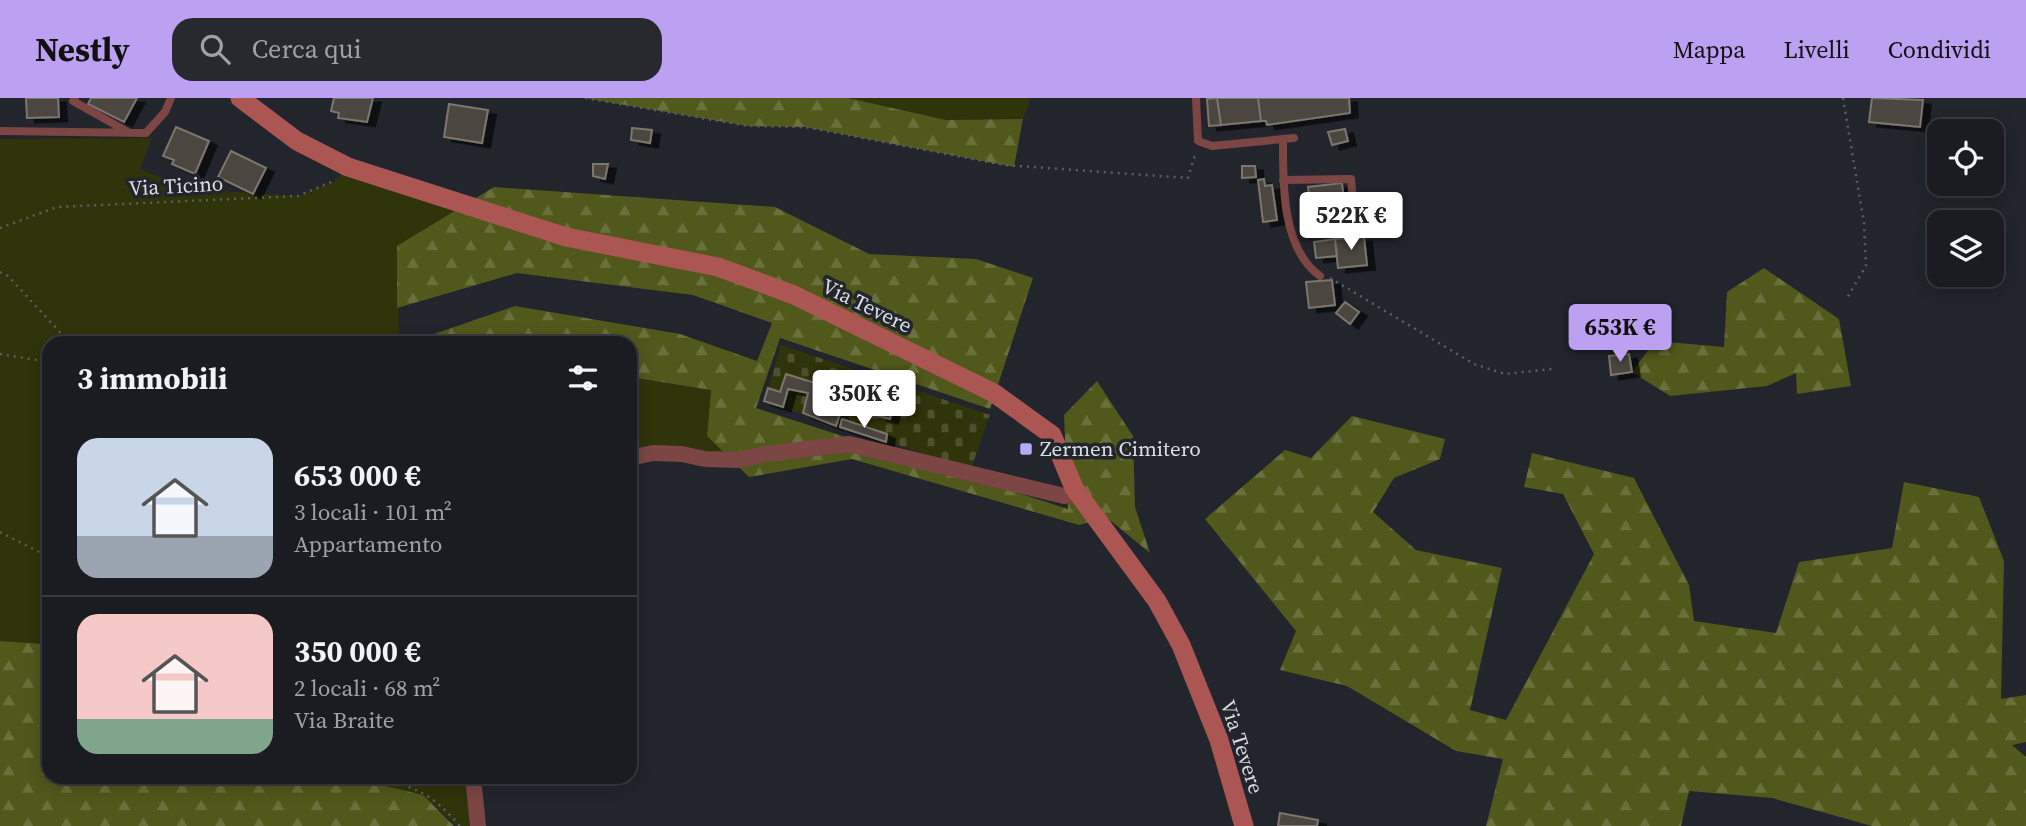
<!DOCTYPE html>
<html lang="it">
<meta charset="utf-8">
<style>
:root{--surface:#1a1c21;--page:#27292e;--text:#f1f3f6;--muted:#9fa1a5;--line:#383a3f;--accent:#bca0f2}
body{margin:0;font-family:"Source Serif 4",serif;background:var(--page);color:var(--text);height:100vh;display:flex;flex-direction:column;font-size:26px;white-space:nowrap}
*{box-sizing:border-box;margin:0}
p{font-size:23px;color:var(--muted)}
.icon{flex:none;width:38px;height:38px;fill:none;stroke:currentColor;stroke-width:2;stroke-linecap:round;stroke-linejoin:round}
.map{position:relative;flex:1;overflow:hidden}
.panel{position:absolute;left:42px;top:238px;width:595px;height:448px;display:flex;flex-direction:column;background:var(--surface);border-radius:21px;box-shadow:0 4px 18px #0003,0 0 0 2px var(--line)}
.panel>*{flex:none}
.tools{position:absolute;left:1927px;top:21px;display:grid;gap:14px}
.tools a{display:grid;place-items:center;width:77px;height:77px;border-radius:14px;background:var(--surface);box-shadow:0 4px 18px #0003,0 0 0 2px var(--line);font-size:35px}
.price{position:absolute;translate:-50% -60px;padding:0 16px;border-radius:7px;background:#fff;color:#222;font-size:23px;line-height:46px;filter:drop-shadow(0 2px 4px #0008)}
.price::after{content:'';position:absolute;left:50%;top:42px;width:21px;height:16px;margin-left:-10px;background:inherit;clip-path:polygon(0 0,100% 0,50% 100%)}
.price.current{background:var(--accent);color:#111}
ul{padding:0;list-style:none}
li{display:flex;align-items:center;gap:21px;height:175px;padding:0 35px}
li+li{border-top:2px solid var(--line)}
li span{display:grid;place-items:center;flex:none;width:196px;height:140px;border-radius:21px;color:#555}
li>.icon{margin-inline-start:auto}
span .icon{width:84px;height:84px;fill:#fffc;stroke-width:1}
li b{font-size:30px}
h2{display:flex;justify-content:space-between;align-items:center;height:84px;padding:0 35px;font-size:30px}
header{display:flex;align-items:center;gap:42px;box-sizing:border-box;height:98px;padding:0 35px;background:var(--accent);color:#111}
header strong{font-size:33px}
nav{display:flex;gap:38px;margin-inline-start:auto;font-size:24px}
.search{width:490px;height:63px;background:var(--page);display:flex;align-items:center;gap:18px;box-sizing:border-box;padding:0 24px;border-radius:21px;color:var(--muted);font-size:26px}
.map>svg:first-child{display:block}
.grass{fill:#2f340a}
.forest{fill:url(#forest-firs)}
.cemetery{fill:url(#cemetery-stones)}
.building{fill:#4b4640;stroke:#7c766f;stroke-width:2;filter:url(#shadow)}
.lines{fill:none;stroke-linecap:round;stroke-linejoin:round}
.path{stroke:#5b5e64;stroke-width:2.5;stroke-dasharray:2 5;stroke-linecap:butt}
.service{stroke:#7c4644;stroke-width:8}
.minor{stroke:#7c4644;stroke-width:16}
.secondary{stroke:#ac5654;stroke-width:19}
.poi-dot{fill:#b4acf9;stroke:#22252c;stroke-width:2.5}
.labels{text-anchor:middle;stroke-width:7;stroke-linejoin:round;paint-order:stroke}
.street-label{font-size:21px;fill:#dadde1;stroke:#22252c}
.poi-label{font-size:21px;fill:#dadde1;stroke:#22252c;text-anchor:start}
</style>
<header>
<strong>Nestly</strong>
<div class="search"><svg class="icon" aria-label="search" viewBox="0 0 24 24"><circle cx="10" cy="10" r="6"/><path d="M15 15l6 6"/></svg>Cerca qui</div>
<nav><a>Mappa</a><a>Livelli</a><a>Condividi</a></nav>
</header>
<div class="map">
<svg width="2026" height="728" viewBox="0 0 2026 728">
<defs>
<pattern id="forest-firs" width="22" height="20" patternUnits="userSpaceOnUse" patternTransform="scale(1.75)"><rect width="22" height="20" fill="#51581b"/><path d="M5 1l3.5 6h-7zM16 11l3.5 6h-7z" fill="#69703c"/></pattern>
<pattern id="cemetery-stones" width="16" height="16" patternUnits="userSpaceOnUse" patternTransform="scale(1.75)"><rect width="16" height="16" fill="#2f340a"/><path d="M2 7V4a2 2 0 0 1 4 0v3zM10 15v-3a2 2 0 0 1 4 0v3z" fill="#4d512d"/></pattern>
<filter id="shadow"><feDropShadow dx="8" dy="4.5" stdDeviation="0" flood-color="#0009"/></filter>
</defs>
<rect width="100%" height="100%" fill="#22252c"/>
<path class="grass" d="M 848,0 L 1031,0 L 1023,21 L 946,22 Z
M 152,40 L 140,71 L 188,91 L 298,98 L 335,83 L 348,69 L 465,107 L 398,148 L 399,245 L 49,245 L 49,536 L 43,546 L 0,543 L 0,41 Z
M 630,279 L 711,292 L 707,338 L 732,362 L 630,363 Z
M 349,679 L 473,679 L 478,728 L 457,728 L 423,697 Z"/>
<path class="forest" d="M 584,0 L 848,0 L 946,22 L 1023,21 L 1014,69 L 805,29 L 748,28 Z
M 494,89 L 775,109 L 869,156 L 976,161 L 1033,180 L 990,311 L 780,240 L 756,310 L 1068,411 L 1064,317 L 1097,283 L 1133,338 L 1135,409 L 1150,455 L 1106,419 L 1079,427 L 852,361 L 749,379 L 707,338 L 711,292 L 630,279 L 630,245 L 408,245 L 515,208 L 680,236 L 757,263 L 772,225 L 693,197 L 517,175 L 397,210 L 397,148 Z
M 1764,170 L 1839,221 L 1851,288 L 1797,296 L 1796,275 L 1767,288 L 1670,298 L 1632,274 L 1655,243 L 1724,249 L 1727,194 Z
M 1352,318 L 1445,341 L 1440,361 L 1394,380 L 1373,414 L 1416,452 L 1502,470 L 1470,612 L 1506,622 L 1594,456 L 1563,396 L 1524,389 L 1532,355 L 1634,380 L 1689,487 L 1694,523 L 1776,535 L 1799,464 L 1892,450 L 1904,384 L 1979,399 L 2004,463 L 2001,601 L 2026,597 L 2026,644 L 2012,647 L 2026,659 L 2026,728 L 1872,728 L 1772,700 L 1689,693 L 1681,728 L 1486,728 L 1503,661 L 1456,653 L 1347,588 L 1280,572 L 1296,533 L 1205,421 L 1285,352 L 1311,360 Z
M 49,536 L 49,679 L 349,679 L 423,697 L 454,728 L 0,728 L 0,543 L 43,546 Z"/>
<path class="cemetery" d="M 781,247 L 990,317 L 971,371 L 764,303 Z"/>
<path class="building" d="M 26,0 L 58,0 L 59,19 L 27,20 Z
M 91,0 L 137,0 L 124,24 L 88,6 Z
M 334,0 L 373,0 L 367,24 L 338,20 L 339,15 L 331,13 Z
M 1217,0 L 1221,27 L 1209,28 L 1207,1 Z
M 1217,0 L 1258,0 L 1261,23 L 1221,27 Z
M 1258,0 L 1349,0 L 1350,15 L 1267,27 L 1266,23 L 1261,23 Z
M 1872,0 L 1923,2 L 1920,29 L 1869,24 Z
M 449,6 L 488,12 L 482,45 L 444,39 Z
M 176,29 L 209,43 L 195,76 L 172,66 L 174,62 L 163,58 Z
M 632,30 L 652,32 L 650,45 L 631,42 Z
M 1345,31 L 1348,43 L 1332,47 L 1328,34 Z
M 231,53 L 266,70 L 253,96 L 218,79 Z
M 593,66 L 608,66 L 605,81 L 593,78 Z
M 1242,68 L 1255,68 L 1256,79 L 1242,80 Z
M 1264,81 L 1265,88 L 1272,87 L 1277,122 L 1263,124 L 1258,82 Z
M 1342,85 L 1346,120 L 1312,124 L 1308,89 Z
M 1364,139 L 1367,167 L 1338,170 L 1335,141 Z
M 1335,141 L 1337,158 L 1316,160 L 1314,144 Z
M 1332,182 L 1335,207 L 1309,210 L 1306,184 Z
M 1345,204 L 1359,214 L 1350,226 L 1336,215 Z
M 1629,256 L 1632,274 L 1611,277 L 1609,258 Z
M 786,276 L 847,295 L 836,328 L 803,315 L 808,295 L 788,291 L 783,309 L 764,303 L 768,290 L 780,294 Z
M 882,307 L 893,310 L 890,321 L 879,318 Z
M 842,321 L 887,336 L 886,344 L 840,329 Z
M 1280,715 L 1318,722 L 1317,728 L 1278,728 Z"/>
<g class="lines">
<path class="path" d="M 585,0 L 748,28 L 805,29 L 1004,67 L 1188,80 L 1196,54
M 1843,0 L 1864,125 L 1866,168 L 1847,200
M 0,130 L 57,109 L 298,98 L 336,82
M 0,174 L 8,178 L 70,245
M 1330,180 L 1474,266 L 1505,276 L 1552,271
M 0,256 L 49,264
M 0,434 L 49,459
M 375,679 C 417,690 431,695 460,728"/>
<path class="service" d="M 75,0 L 73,3 L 128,34
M 1196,0 L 1198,43 L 1212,48 L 1294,40
M 0,33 L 146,35 L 165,14 L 171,0
M 1283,41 C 1283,84 1281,150 1320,178
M 1283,82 L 1351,81 L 1356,139"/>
<path class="minor" d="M 630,360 L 653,355 L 682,356 L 705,361 L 739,362 L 764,356 L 849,346 L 1064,398 L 1078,395
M 473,679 L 478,728"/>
<path class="secondary" d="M 240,0 L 297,43 L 348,69 L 566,139 L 718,169 L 794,197 L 994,295 L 1052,337 L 1074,390 L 1157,503 L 1181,547 L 1219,642 L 1244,728"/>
</g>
<rect class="poi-dot" x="1019" y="344" width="14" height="14" rx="3.5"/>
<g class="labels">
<g class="street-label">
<text transform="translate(176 88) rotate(-3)" y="7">Via Ticino</text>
<text transform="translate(867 208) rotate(26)" y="7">Via Tevere</text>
<text transform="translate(1242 649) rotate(72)" y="7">Via Tevere</text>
</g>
<g class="poi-label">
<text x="1040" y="358">Zermen Cimitero</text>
</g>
</g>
</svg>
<div class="tools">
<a><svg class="icon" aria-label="locate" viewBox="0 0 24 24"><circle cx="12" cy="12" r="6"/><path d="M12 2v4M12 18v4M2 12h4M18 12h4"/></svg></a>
<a><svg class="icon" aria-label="layers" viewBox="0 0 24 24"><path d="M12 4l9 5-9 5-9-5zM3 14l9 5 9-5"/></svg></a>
</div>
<b class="price" style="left:1351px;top:154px">522K €</b>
<b class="price current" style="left:1620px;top:266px">653K €</b>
<b class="price" style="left:864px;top:332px">350K €</b>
<section class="panel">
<h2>3 immobili<svg class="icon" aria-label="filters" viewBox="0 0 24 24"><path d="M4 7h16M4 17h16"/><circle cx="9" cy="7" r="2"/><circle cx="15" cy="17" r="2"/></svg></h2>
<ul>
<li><span style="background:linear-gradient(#c9d6e8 70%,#9aa5b1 0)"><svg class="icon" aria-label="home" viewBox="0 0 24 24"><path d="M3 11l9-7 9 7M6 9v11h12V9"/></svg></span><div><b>653 000 €</b><p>3 locali · 101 m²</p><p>Appartamento</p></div></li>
<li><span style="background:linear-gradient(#f6c9c9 75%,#7fa58c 0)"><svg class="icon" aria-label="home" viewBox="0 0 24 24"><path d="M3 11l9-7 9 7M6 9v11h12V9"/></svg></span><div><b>350 000 €</b><p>2 locali · 68 m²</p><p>Via Braite</p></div></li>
</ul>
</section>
</div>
